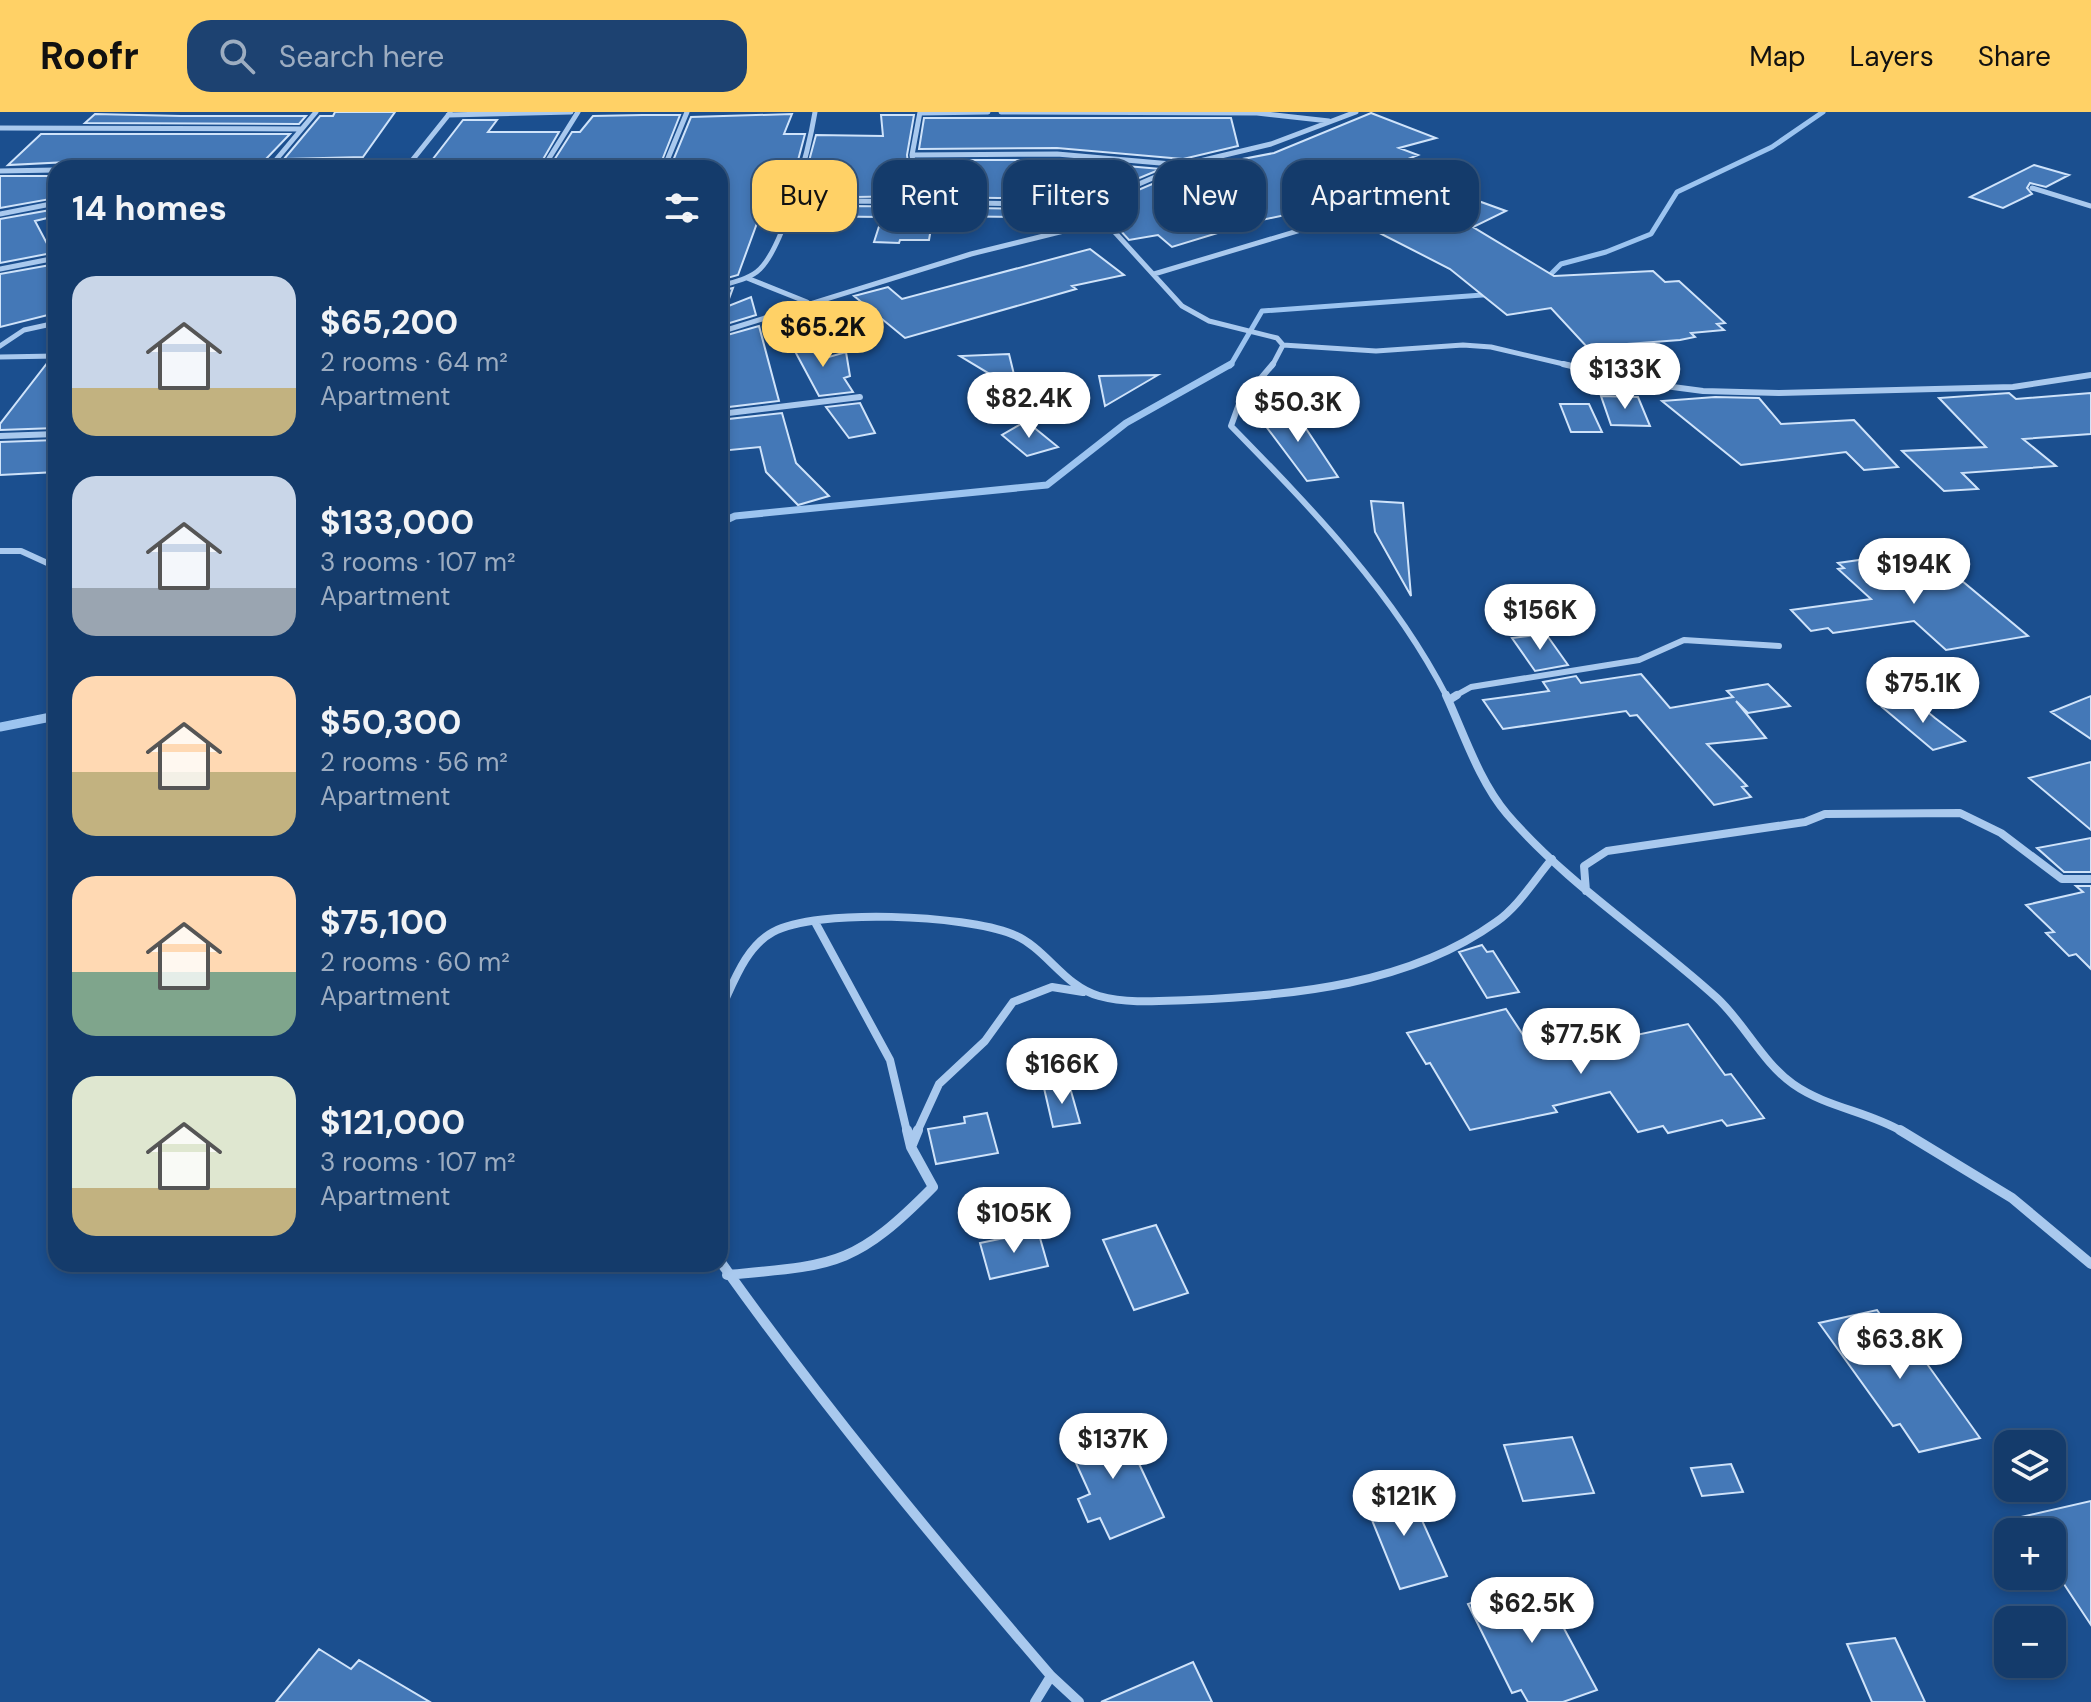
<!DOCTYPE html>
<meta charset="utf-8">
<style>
:root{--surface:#143b6b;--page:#1d4271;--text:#f1f3f6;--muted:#9dadc1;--line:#33557e;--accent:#ffd166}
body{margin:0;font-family:"DM Sans",sans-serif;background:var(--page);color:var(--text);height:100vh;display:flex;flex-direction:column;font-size:30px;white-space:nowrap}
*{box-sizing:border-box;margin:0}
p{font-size:26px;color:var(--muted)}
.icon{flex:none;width:44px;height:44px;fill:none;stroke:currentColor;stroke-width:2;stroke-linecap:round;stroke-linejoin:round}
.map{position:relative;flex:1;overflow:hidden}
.sheet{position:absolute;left:48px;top:48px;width:680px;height:1112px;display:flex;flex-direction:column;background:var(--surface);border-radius:24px;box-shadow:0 4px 12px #0003,0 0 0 2px var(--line)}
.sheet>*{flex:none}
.hud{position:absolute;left:752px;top:48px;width:760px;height:72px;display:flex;gap:16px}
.fabs{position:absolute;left:1994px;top:1318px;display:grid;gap:16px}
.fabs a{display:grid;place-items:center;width:72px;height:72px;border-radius:16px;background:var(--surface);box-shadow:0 4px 12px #0003,0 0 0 2px var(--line);font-size:40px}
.price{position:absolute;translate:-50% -68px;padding:0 18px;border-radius:28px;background:#fff;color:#222;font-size:26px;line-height:52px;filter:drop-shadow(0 2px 4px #0008)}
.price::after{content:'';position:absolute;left:50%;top:48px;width:24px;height:18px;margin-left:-12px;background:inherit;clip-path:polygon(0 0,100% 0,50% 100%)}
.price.active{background:var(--accent);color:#111}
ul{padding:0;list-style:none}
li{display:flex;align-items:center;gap:24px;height:200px;padding:0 24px}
li span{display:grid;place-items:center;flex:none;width:224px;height:160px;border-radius:24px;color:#555}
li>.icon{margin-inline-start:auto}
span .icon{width:96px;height:96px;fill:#fffc;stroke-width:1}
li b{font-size:34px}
h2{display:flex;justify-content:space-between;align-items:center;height:96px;padding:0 24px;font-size:34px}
.pill{padding:0 28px;border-radius:24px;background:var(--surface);box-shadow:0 4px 12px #0003,0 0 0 2px var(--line);font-size:28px;line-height:72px}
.pill.active{background:var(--accent);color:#111}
header{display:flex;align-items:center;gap:48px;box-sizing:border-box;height:112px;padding:0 40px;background:var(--accent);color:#111}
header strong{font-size:38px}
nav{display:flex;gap:44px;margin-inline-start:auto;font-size:28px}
.search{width:560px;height:72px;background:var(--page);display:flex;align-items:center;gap:20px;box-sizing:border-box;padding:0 28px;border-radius:24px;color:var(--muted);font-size:30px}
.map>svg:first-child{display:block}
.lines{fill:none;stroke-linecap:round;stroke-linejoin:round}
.stream-far2{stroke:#9cc4f0;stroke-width:5}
.stream-far1{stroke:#9cc4f0;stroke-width:7}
.stream{stroke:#9cc4f0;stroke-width:9}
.building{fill:#4478b7;stroke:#cfe3fa;stroke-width:2}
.minor-far3{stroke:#a9c9ee;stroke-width:5}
.minor-far2{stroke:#a9c9ee;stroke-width:6}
.minor-far1{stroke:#a9c9ee;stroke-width:8}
.minor{stroke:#a9c9ee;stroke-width:10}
</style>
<header>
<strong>Roofr</strong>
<div class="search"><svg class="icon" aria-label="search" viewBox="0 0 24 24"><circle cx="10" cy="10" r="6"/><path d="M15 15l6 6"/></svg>Search here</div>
<nav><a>Map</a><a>Layers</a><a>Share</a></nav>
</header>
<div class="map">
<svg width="2091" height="1590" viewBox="0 0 2091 1590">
<rect width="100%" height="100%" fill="#1b4f8f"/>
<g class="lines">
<path class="stream-far2" d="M 1544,169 L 1561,152 L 1606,140 L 1651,122 L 1677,80 L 1772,35 L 1823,0
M 1230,254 L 1262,199 L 1496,182"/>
<path class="stream-far1" d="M 720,411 L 735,404 L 1047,373 L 1126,311 L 1231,252"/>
<path class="stream" d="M 0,615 L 56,604"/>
</g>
<path class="building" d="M 335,0 L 395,0 L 363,45 L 284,47 L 320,4 L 333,4 Z
M 1371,1 L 1436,26 L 1399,36 L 1418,43 L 1398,51 L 1405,53 L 1392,59 L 1418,68 L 1349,98 L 1340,100 L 1328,94 L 1257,109 L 1172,135 L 1158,123 L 1129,128 L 1119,117 L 1118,106 L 1109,106 L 1103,93 L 1185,58 L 1274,41 Z
M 95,2 L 181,4 L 306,4 L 299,12 L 85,11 Z
M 792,2 L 784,22 L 805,22 L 788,86 L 782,90 L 782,104 L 760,103 L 738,163 L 720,168 L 720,56 L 670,56 L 691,5 Z
M 643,3 L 680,3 L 659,56 L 549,56 L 572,20 L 580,20 L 593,4 Z
M 881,3 L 914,3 L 907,43 L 912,84 L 799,86 L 816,23 L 883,24 Z
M 924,6 L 1231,6 L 1238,34 L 1183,47 L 1057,36 L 919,37 Z
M 463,8 L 497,8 L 488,20 L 559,20 L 538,56 L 426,56 Z
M 41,22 L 290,22 L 266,47 L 128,47 L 8,53 Z
M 918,48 L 1057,48 L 1161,57 L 1089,87 L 923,85 Z
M 2034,53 L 2069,63 L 2046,75 L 2030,71 L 2027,76 L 2032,82 L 2003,96 L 1970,85 Z
M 0,64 L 56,64 L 56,86 L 0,96 Z
M 1434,73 L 1506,99 L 1473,115 L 1554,164 L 1653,159 L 1665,170 L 1679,169 L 1725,211 L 1717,212 L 1724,218 L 1691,221 L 1695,225 L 1680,228 L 1587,235 L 1551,196 L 1507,203 L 1450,157 L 1354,108 Z
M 855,94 L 1088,98 L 1094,106 L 933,104 L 929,128 L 900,128 L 899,131 L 874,130 L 882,105 L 793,104 L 796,97 Z
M 56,97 L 56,104 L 35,109 L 52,141 L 0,151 L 0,107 Z
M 1090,137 L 1124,163 L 1072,174 L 1076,177 L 905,226 L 854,184 L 888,175 L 902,187 Z
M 56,152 L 56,201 L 0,215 L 0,162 Z
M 733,176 L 726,195 L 751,185 L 756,203 L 720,214 L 720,179 Z
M 759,214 L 779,289 L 720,296 L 720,225 Z
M 782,215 L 822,247 L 846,240 L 850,264 L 844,266 L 853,280 L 819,284 Z
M 1009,242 L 1018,279 L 960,244 Z
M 48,250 L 56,250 L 56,316 L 0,318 L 0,312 Z
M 1158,263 L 1105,294 L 1099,264 Z
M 2009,281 L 2016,287 L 2091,281 L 2091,322 L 2023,327 L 2056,354 L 1962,361 L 1978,377 L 1944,379 L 1902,339 L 1986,335 L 1939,286 Z
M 1601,284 L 1638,285 L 1650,314 L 1611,313 Z
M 1715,285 L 1759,286 L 1781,312 L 1854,308 L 1898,355 L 1864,358 L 1846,340 L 1741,353 L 1662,289 Z
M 860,291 L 875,321 L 849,326 L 826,295 Z
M 1560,292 L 1589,292 L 1602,320 L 1571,320 Z
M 1293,297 L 1338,365 L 1307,369 L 1256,301 Z
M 782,301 L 796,351 L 829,384 L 798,393 L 766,360 L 760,335 L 720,339 L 720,308 Z
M 1026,309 L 1058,335 L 1027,344 L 1002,323 Z
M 56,328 L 56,360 L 0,363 L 0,330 Z
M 1371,389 L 1403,391 L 1411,484 L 1375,420 Z
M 1873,446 L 1894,459 L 1943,453 L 2028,524 L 1946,538 L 1914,509 L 1833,521 L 1828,516 L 1811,519 L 1791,498 L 1871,487 L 1838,457 L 1844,456 L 1838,451 Z
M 1546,522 L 1568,553 L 1535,559 L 1512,526 Z
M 1641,562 L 1670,596 L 1733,585 L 1727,579 L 1768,572 L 1790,594 L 1748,601 L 1736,589 L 1766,626 L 1707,632 L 1747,674 L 1742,675 L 1751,685 L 1714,693 L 1637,603 L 1630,604 L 1626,599 L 1503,617 L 1483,588 L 1549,579 L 1543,570 L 1576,564 L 1581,571 Z
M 2091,584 L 2091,627 L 2051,600 Z
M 1912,587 L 1935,606 L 1965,629 L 1933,638 L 1882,595 Z
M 2091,650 L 2091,718 L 2029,666 Z
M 2091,726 L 2091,760 L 2064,760 L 2037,736 Z
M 2076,774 L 2091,774 L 2091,857 L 2076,842 L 2069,844 L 2046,821 L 2054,820 L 2026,793 L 2083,780 Z
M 1482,833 L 1487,840 L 1493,839 L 1519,880 L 1487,886 L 1459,840 Z
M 1506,897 L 1537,944 L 1688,912 L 1725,963 L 1731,962 L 1764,1006 L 1727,1014 L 1722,1008 L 1668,1021 L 1663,1014 L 1638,1020 L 1610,980 L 1553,994 L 1557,1000 L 1470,1018 L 1430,951 L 1426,952 L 1407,921 Z
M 1069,972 L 1080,1011 L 1053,1015 L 1044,976 Z
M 987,1001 L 998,1041 L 936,1052 L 928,1017 L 965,1011 L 964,1005 Z
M 1156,1113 L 1188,1181 L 1134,1198 L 1103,1128 Z
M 1038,1119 L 1048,1154 L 990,1167 L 980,1131 Z
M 1877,1198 L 1890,1216 L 1900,1214 L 1980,1326 L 1919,1340 L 1900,1312 L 1893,1314 L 1819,1211 Z
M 1119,1309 L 1164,1405 L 1110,1427 L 1100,1406 L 1088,1410 L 1078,1387 L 1090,1382 L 1066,1329 Z
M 1572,1325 L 1594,1381 L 1523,1389 L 1504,1333 Z
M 1731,1352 L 1743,1380 L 1702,1384 L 1691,1356 Z
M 1407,1375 L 1447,1464 L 1400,1477 L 1363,1386 Z
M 2091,1389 L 2091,1513 L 2052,1454 L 2052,1420 L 2000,1420 L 1999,1410 Z
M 1538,1468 L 1597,1578 L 1563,1590 L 1528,1590 L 1521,1578 L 1512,1581 L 1468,1492 Z
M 1895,1526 L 1925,1590 L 1872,1590 L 1847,1532 Z
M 319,1537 L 351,1557 L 359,1548 L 430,1590 L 276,1590 Z
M 1193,1550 L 1212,1590 L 1101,1590 Z"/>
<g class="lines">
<path class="minor-far3" d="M 1001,0 L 1257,1 L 1329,9
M 920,1 L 988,0
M 448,3 L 571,0
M 0,16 L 301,17
M 912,43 L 1057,42 L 1183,53
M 203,56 L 218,56
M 261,56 L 275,49 L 316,0
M 406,56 L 450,1
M 543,56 L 578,0
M 664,56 L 687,0
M 0,59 L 56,58
M 2032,76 L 2091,94
M 918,90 L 912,43 L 920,0
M 787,92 L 855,89 L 1090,93 L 1183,53 L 1271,32 L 1356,0
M 1090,93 L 1182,194 L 1209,209 L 1277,226 L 1283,233 L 1272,254
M 0,102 L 56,91
M 0,157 L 56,146
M 1154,162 L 1351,103 L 1465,54
M 747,166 L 807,190
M 720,174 C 733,170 750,167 760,157 C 785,132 809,36 815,0
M 720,220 L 971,142 L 1104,109
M 1283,233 L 1376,239 L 1463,233 L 1491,235 L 1572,254
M 0,234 L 24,218 L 56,211
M 0,245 L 56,244"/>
<path class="minor-far2" d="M 1273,252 L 1239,292 L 1231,314 C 1313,398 1393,480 1447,585
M 1563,252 L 1650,272 L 1703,279 L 1779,281 L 2013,275 L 2091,263
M 720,302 L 860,285
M 0,324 L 56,322
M 0,439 L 21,439 L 56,455
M 1453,585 L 1471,575 L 1639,548 L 1684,528 L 1779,534"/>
<path class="minor-far1" d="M 1446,583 C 1464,622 1479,669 1507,702 C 1567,772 1649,824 1717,886 C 1744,911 1763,951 1793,972 C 1827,996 1868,999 1903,1020
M 1449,588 L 1457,583
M 1586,779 L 1584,754 L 1607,739 L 1805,710 L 1825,702 L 1960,701 L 2001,721 L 2062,767 L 2091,767
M 815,810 L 890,948 L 907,1020
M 720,899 C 733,872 745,835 773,820 C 817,796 965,803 1012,822 C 1046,835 1063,874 1099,884 C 1128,892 1160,889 1190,888 C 1292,884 1410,872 1496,810 C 1519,794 1534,768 1552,747
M 917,1020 L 939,972 L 985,929 L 1013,890 L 1052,875 L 1083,880"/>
<path class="minor" d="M 907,1018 L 911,1035
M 1900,1018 L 2012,1086 L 2091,1152
M 720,1149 C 823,1294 935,1429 1051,1564 L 1079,1590
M 727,1163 C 835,1153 854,1155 933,1075 L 911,1035 L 918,1018
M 1035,1590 L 1051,1564"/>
</g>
</svg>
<div class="fabs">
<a><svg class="icon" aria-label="layers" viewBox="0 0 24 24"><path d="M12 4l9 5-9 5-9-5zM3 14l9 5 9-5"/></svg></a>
<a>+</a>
<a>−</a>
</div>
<b class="price active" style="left:823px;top:257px">$65.2K</b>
<b class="price" style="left:1625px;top:299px">$133K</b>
<b class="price" style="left:1029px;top:328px">$82.4K</b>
<b class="price" style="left:1298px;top:332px">$50.3K</b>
<b class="price" style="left:1914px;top:494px">$194K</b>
<b class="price" style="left:1540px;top:540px">$156K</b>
<b class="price" style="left:1923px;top:613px">$75.1K</b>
<b class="price" style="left:1581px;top:964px">$77.5K</b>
<b class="price" style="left:1062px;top:994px">$166K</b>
<b class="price" style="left:1014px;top:1143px">$105K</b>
<b class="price" style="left:1900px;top:1269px">$63.8K</b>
<b class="price" style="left:1113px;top:1369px">$137K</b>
<b class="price" style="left:1404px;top:1426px">$121K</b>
<b class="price" style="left:1532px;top:1533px">$62.5K</b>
<div class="hud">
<a class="pill active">Buy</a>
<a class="pill">Rent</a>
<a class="pill">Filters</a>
<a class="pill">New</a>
<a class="pill">Apartment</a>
</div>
<section class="sheet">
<h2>14 homes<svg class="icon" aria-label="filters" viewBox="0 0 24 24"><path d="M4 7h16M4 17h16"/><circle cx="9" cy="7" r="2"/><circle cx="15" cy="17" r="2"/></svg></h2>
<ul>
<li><span style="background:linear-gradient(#c9d6e8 70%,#c2b280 0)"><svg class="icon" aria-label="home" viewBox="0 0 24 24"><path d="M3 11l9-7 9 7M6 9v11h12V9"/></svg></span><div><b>$65,200</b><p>2 rooms · 64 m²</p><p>Apartment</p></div></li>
<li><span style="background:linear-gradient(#c9d6e8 70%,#9aa5b1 0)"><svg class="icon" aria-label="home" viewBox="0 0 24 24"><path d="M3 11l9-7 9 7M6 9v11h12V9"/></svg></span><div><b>$133,000</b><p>3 rooms · 107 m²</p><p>Apartment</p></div></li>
<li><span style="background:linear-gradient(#ffd9b3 60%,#c2b280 0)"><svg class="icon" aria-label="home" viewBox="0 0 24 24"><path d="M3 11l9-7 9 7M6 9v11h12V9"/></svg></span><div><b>$50,300</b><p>2 rooms · 56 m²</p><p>Apartment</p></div></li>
<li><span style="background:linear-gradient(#ffd9b3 60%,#7fa58c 0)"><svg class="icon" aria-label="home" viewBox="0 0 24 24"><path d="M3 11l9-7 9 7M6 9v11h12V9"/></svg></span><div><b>$75,100</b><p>2 rooms · 60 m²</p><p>Apartment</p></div></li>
<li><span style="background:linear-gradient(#dfe7d0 70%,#c2b280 0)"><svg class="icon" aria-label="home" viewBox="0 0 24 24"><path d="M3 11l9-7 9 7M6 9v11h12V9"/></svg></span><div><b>$121,000</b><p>3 rooms · 107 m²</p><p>Apartment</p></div></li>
</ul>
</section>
</div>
